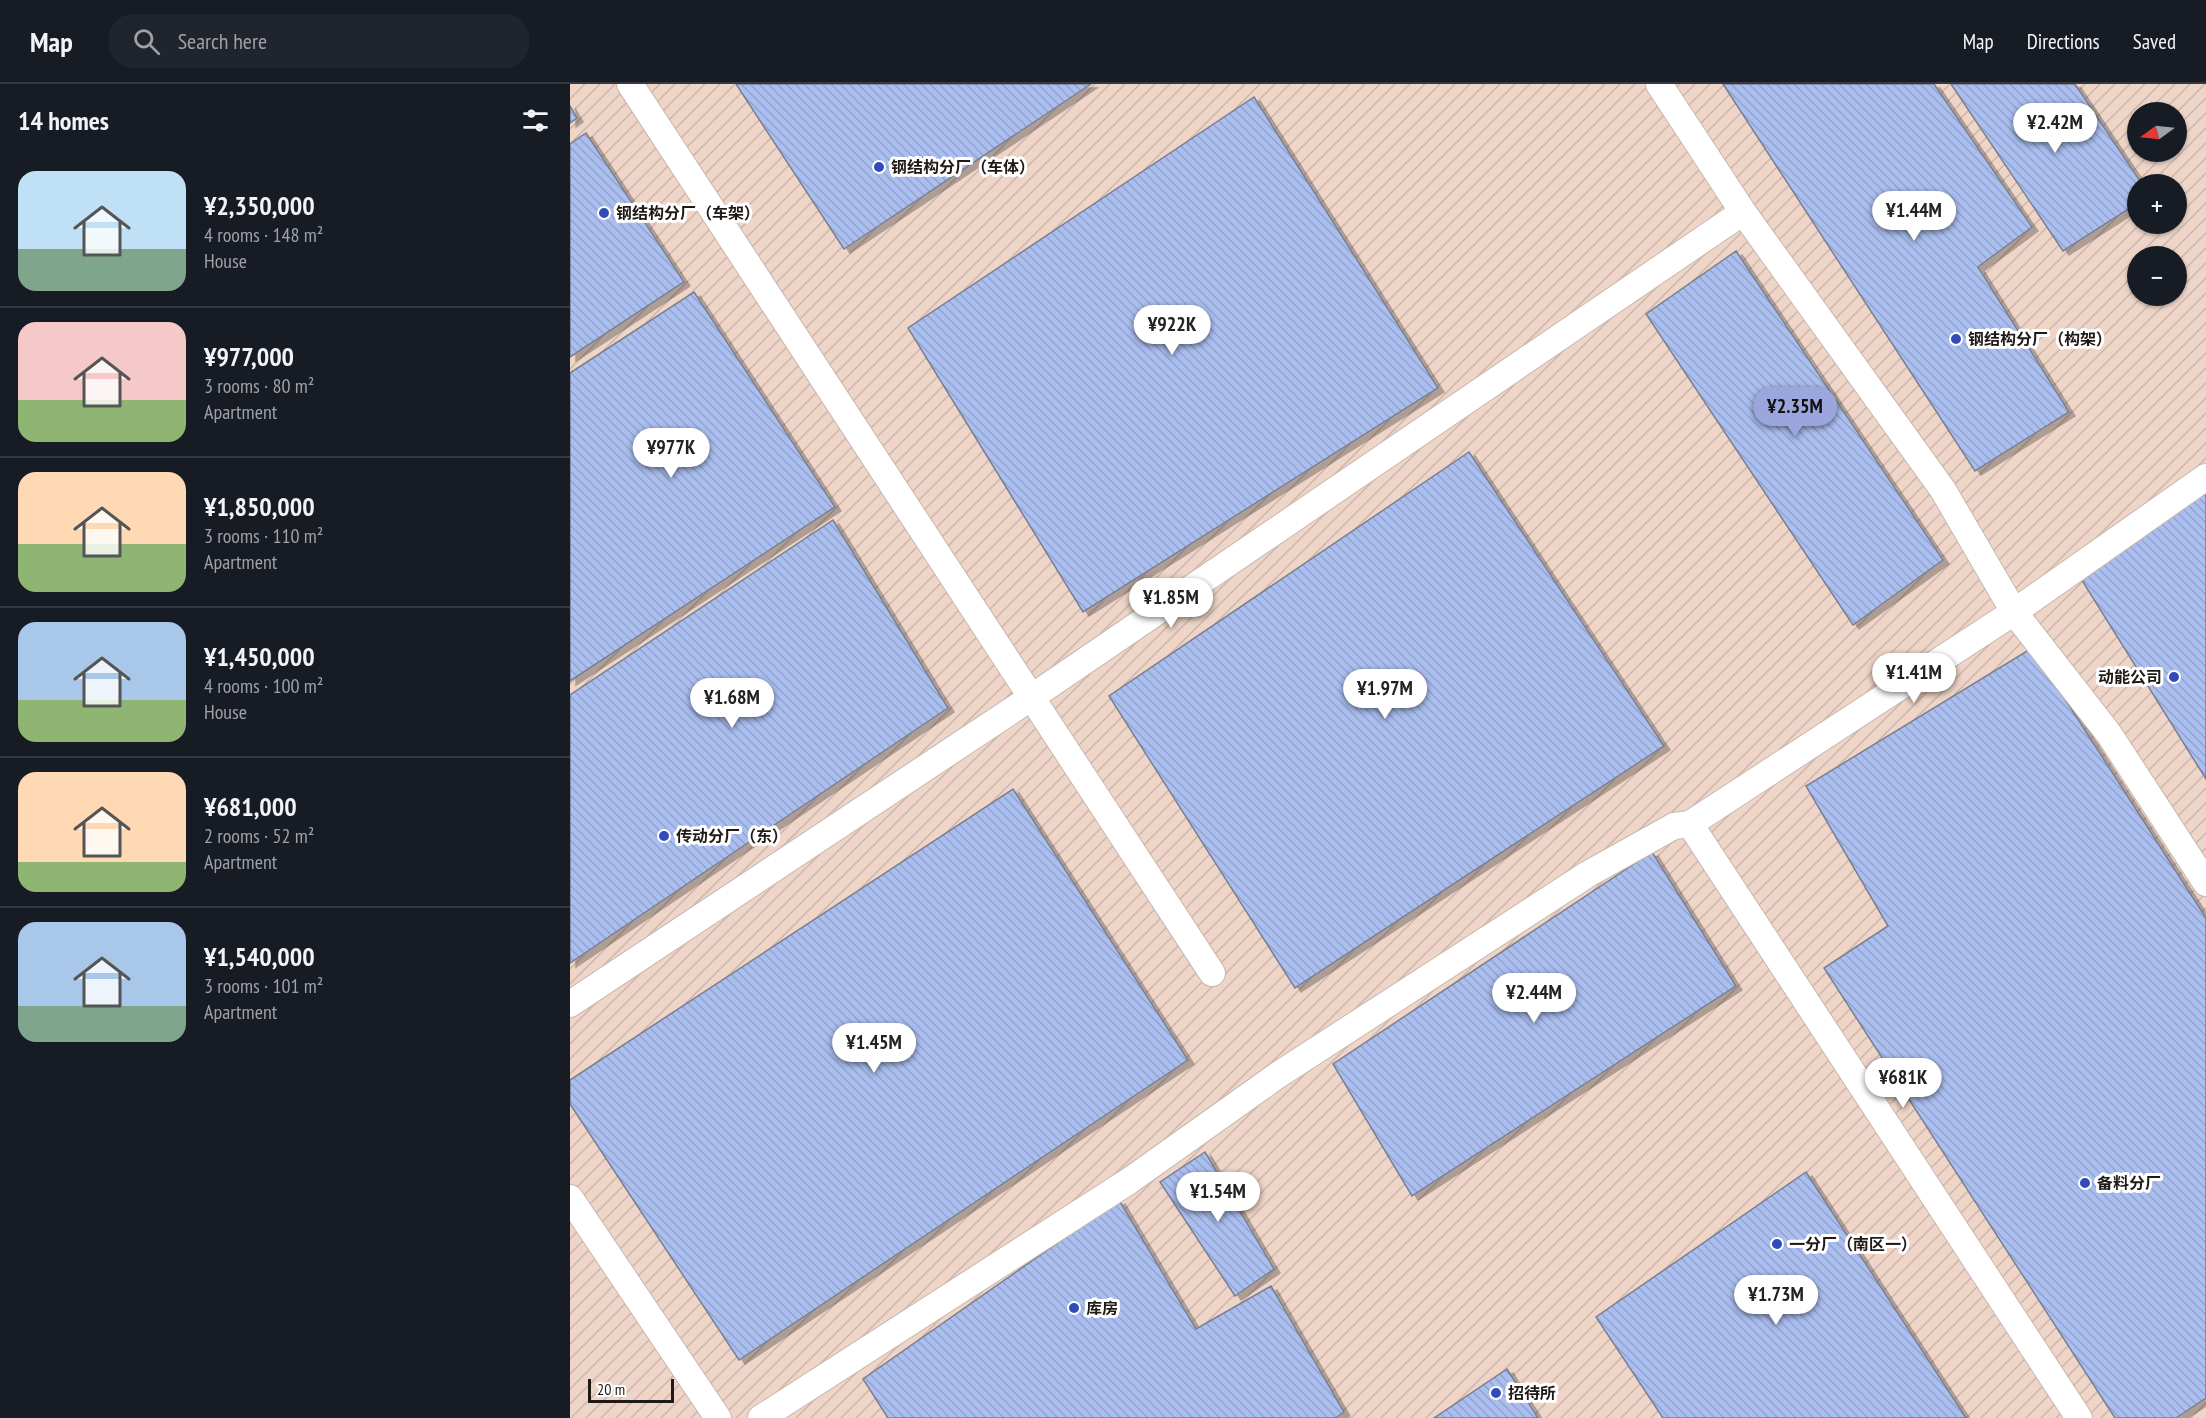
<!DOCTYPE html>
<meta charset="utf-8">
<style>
:root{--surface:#171b24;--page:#20242c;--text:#f1f3f6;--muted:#9ea1a6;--line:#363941;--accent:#9ba7dc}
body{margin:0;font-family:"PT Sans Narrow","Noto Sans SC",sans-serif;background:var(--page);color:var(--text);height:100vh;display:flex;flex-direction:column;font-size:22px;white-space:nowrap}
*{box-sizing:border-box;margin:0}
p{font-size:20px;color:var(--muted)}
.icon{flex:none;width:33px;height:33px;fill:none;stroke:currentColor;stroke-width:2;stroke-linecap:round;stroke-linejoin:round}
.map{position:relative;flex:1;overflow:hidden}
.details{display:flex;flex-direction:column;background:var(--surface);width:570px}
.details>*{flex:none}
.needle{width:39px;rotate:255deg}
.fabs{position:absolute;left:1557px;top:18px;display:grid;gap:12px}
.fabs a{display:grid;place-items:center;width:60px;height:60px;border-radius:50%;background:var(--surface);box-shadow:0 2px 4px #0004;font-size:30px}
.scale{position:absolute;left:18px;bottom:15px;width:86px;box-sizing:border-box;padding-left:6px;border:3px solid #201a17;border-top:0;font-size:16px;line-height:21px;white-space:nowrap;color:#201a17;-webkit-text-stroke:4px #fff;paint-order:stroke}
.price{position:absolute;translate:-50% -51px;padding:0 14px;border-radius:21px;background:#fff;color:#222;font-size:20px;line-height:39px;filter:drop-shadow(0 2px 3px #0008)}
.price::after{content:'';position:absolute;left:50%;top:36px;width:18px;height:14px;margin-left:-9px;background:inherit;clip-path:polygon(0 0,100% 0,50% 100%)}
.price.current{background:var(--accent);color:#111}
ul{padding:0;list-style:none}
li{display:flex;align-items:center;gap:18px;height:150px;padding:0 18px}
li+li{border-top:2px solid var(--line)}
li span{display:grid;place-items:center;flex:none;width:168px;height:120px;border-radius:18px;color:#555}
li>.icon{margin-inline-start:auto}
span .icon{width:72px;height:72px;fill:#fffc;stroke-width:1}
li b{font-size:26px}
h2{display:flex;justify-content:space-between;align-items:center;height:72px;padding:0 18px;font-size:26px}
header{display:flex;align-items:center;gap:36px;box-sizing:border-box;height:84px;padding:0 30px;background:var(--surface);border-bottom:2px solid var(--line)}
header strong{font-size:28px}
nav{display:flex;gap:33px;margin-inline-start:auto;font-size:21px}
.search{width:420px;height:54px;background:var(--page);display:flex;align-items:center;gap:15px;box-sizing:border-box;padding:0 21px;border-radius:24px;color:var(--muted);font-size:22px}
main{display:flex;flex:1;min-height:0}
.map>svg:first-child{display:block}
.industrial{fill:url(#industrial-furrows);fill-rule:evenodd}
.building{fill:url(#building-back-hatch);stroke:#797f8e;stroke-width:1.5;filter:url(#shadow)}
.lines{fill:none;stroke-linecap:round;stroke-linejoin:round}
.minor-casing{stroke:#c9b8ae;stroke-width:28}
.minor{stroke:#fff;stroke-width:26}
.poi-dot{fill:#324bbc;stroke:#fff;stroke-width:2}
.labels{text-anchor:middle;stroke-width:6;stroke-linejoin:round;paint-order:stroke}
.poi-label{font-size:16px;font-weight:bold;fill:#201a17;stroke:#fff;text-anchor:start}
</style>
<header>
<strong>Map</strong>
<div class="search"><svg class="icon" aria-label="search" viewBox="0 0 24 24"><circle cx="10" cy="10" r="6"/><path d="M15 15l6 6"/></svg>Search here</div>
<nav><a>Map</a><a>Directions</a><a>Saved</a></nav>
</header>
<main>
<section class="details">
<h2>14 homes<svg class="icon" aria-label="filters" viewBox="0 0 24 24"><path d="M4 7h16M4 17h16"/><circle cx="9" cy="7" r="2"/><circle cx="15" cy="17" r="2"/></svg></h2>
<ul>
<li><span style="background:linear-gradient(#bfe0f5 65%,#7fa58c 0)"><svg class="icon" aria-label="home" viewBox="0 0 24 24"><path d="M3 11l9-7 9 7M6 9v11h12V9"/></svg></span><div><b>¥2,350,000</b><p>4 rooms · 148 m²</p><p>House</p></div></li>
<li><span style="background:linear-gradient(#f6c9c9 65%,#8fb573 0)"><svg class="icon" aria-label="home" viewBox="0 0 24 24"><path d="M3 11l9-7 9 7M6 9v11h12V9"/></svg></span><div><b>¥977,000</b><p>3 rooms · 80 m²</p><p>Apartment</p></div></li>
<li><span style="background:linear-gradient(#ffd9b3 60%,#8fb573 0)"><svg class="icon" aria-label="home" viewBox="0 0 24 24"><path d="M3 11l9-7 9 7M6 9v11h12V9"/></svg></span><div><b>¥1,850,000</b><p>3 rooms · 110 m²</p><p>Apartment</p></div></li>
<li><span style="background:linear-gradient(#a9c7e8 65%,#8fb573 0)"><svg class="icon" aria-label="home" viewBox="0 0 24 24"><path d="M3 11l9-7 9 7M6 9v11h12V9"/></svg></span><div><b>¥1,450,000</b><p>4 rooms · 100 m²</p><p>House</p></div></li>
<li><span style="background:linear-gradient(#ffd9b3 75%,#8fb573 0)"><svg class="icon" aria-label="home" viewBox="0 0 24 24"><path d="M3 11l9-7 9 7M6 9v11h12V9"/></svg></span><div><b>¥681,000</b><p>2 rooms · 52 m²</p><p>Apartment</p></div></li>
<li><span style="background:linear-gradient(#a9c7e8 70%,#7fa58c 0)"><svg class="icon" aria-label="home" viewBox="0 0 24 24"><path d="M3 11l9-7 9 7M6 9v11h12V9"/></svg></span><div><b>¥1,540,000</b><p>3 rooms · 101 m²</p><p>Apartment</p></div></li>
</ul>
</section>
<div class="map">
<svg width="1636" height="1334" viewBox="0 0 1636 1334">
<defs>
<pattern id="industrial-furrows" width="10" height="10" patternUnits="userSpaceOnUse" patternTransform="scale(1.5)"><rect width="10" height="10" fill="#eed5c8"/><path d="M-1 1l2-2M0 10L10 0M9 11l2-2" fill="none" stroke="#ccb6ab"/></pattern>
<pattern id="building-back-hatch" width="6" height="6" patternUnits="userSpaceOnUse" patternTransform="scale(1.5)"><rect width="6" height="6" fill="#abbef0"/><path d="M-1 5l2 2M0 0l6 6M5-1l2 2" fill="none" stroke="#93a3cd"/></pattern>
<filter id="shadow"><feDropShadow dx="6" dy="4" stdDeviation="0" flood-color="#0004"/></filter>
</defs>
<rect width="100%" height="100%" fill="#f6e4db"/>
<path class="industrial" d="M 0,0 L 1636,0 L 1636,1334 L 0,1334 ZM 1568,28 L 1606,28 L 1606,68 L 1568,68 ZM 1568,100 L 1606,100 L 1606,140 L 1568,140 ZM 1568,172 L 1606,172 L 1606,212 L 1568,212 Z"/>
<path class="building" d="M 166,0 L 521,0 L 274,165 Z
M 1153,0 L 1364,0 L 1462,143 L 1408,183 L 1499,328 L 1405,387 Z
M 1381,0 L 1505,0 L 1572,100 L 1568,100 L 1568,119 L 1493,167 Z
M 684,13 L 868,304 L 513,528 L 338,244 Z
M 0,22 L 7,34 L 0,39 Z
M 16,49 L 114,198 L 0,273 L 0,60 Z
M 1166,167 L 1373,476 L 1283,541 L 1076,230 Z
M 124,208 L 265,423 L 0,597 L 0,289 Z
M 899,368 L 1094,662 L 725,904 L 539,612 Z
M 1636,406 L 1636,695 L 1508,490 Z
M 263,436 L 378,624 L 0,879 L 0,611 Z
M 1462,564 L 1636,834 L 1636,1314 L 1606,1334 L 1545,1334 L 1254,884 L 1318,842 L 1236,702 Z
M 443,705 L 618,976 L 169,1276 L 0,1020 L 0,996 Z
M 1082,768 L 1166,902 L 842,1112 L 763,980 Z
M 635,1068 L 704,1185 L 665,1212 L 590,1098 Z
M 1236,1088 L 1396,1334 L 1093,1334 L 1026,1233 Z
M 549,1116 L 626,1245 L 701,1202 L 774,1328 L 766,1334 L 318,1334 L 293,1295 Z
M 937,1285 L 968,1334 L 864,1334 Z"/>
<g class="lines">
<defs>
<path id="minor" d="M 60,0 L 642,889
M 1089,0 L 1173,128 L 1373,406 L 1444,528 L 1539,650 L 1636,799
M 1120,740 L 1509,1334
M 0,920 L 462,613 L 1173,128
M 0,1114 L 148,1334
M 191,1334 L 559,1097 L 708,991 L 1018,790 L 1104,742 L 1120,740 L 1444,528 L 1636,393"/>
</defs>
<use href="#minor" class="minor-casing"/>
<use href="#minor" class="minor"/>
</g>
<g class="poi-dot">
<circle cx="309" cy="83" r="6"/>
<circle cx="34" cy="129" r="6"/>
<circle cx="1386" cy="255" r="6"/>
<circle cx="1604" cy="593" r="6"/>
<circle cx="94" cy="752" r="6"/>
<circle cx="1515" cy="1099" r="6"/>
<circle cx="1207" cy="1160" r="6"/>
<circle cx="504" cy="1224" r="6"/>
<circle cx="926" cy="1309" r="6"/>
</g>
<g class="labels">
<g class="poi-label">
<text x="321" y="89">钢结构分厂（车体）</text>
<text x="46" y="135">钢结构分厂（车架）</text>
<text x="1398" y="261">钢结构分厂（构架）</text>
<text x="1592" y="599" text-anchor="end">动能公司</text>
<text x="106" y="758">传动分厂（东）</text>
<text x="1527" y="1105">备料分厂</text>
<text x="1219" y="1166">一分厂（南区一）</text>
<text x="516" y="1230">库房</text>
<text x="938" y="1315">招待所</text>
</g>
</g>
</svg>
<div class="fabs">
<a><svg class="needle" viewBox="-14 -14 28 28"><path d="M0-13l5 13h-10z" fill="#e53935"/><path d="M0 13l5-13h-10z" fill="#9ea1a6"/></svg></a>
<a>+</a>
<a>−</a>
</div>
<div class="scale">20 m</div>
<b class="price" style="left:1485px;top:70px">¥2.42M</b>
<b class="price" style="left:1344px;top:158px">¥1.44M</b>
<b class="price" style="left:602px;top:272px">¥922K</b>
<b class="price current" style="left:1225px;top:354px">¥2.35M</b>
<b class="price" style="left:101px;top:395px">¥977K</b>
<b class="price" style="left:601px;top:545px">¥1.85M</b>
<b class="price" style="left:1344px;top:620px">¥1.41M</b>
<b class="price" style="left:815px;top:636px">¥1.97M</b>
<b class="price" style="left:162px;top:645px">¥1.68M</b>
<b class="price" style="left:964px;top:940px">¥2.44M</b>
<b class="price" style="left:304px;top:990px">¥1.45M</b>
<b class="price" style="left:1333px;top:1025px">¥681K</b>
<b class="price" style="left:648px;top:1139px">¥1.54M</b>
<b class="price" style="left:1206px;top:1242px">¥1.73M</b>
</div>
</main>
